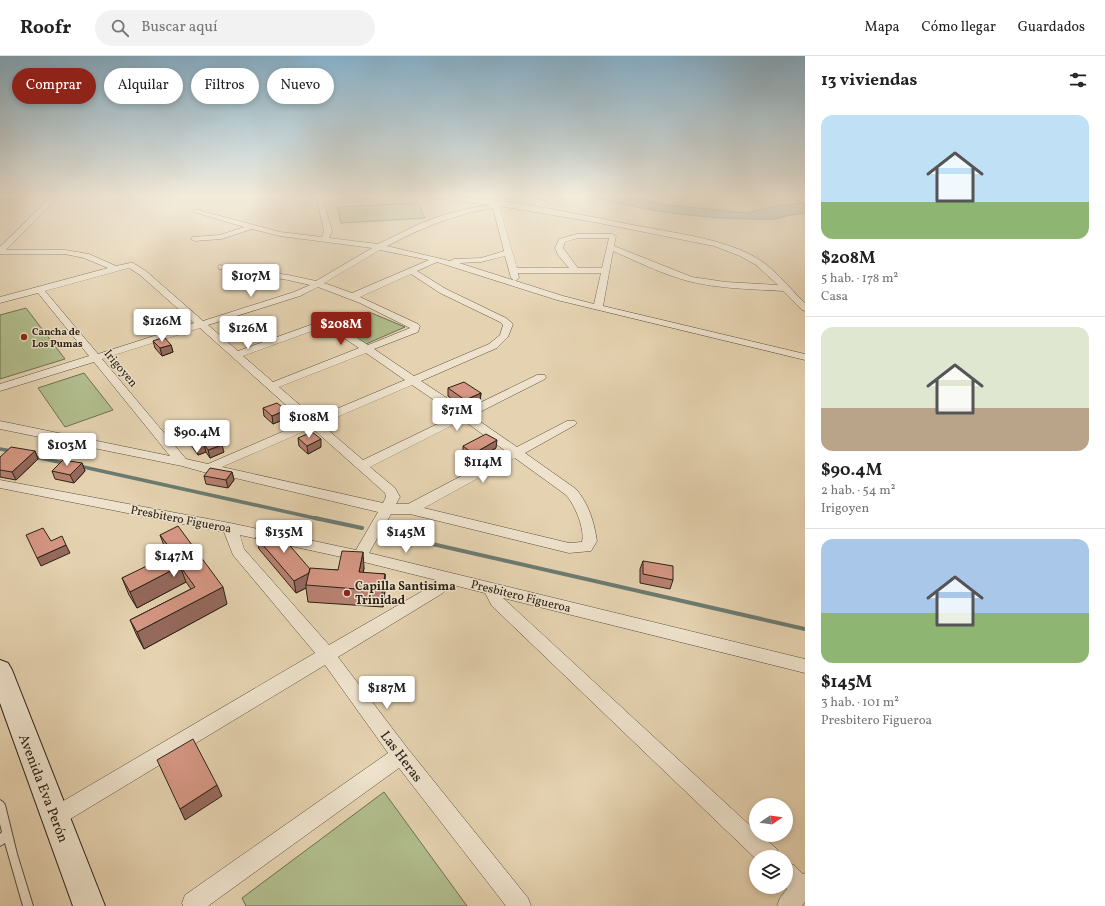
<!DOCTYPE html>
<html lang="es">
<meta charset="utf-8">
<style>
:root{--surface:#fff;--page:#f2f2f2;--text:#222;--muted:#767676;--line:#e0e0e0;--accent:#8f2418}
body{margin:0;font-family:Vollkorn,serif;background:var(--page);color:var(--text);height:100vh;display:flex;flex-direction:column;font-size:15px;white-space:nowrap}
*{box-sizing:border-box;margin:0}
p{font-size:13px;color:var(--muted)}
.icon{flex:none;width:22px;height:22px;fill:none;stroke:currentColor;stroke-width:2;stroke-linecap:round;stroke-linejoin:round}
.map{position:relative;flex:1;overflow:hidden}
.drawer{display:flex;flex-direction:column;background:var(--surface);width:300px}
.drawer>*{flex:none}
.banner{position:absolute;left:12px;top:12px;width:380px;height:36px;display:flex;gap:8px}
.needle{width:26px;rotate:77deg}
.tools{position:absolute;left:749px;top:742px;display:grid;gap:8px}
.tools a{display:grid;place-items:center;width:44px;height:44px;border-radius:50%;background:var(--surface);box-shadow:0 2px 6px #0003;font-size:20px}
.price{position:absolute;translate:-50% -34px;padding:0 9px;border-radius:4px;background:#fff;color:#222;font-size:13px;line-height:26px;filter:drop-shadow(0 1px 2px #0008)}
.price::after{content:'';position:absolute;left:50%;top:24px;width:12px;height:9px;margin-left:-6px;background:inherit;clip-path:polygon(0 0,100% 0,50% 100%)}
.price.active{background:var(--accent);color:#fff}
ul{padding:0;list-style:none}
li{display:grid;align-content:center;gap:8px;height:212px;padding:0 16px}
li+li{border-top:1px solid var(--line)}
li span{display:grid;place-items:center;height:124px;border-radius:12px;color:#555}
li>.icon{margin-inline-start:auto}
span .icon{width:72px;height:72px;fill:#fffc;stroke-width:1}
li b{font-size:17px}
h2{display:flex;justify-content:space-between;align-items:center;height:48px;padding:0 16px;font-size:17px}
.chip{padding:0 14px;border-radius:18px;background:var(--surface);box-shadow:0 2px 6px #0003;font-size:14px;line-height:36px}
.chip.active{background:var(--accent);color:#fff}
header{display:flex;align-items:center;gap:24px;box-sizing:border-box;height:56px;padding:0 20px;background:var(--surface);border-bottom:1px solid var(--line)}
header strong{font-size:19px}
nav{display:flex;gap:22px;margin-inline-start:auto;font-size:14px}
.search{width:280px;height:36px;background:var(--page);display:flex;align-items:center;gap:10px;box-sizing:border-box;padding:0 14px;border-radius:22px;color:var(--muted);font-size:15px}
main{display:flex;flex:1;min-height:0}
.map>svg:first-child{display:block}
.green{fill:#b1bd8d;stroke:#6e7051}
.water{fill:#96b7af;stroke:#6b7b71}
.lines{fill:none;stroke-linecap:round;stroke-linejoin:round}
.stream-far1{stroke:#6b7b71;stroke-width:3.5}
.stream{stroke:#6b7b71;stroke-width:4}
.service-casing{stroke:#5a4e3c;stroke-width:2}
.minor-casing{stroke:#5a4e3c;stroke-width:1}
.secondary-casing{stroke:#2b2215;stroke-width:2}
.primary-casing{stroke:#2b2215;stroke-width:2}
.service{fill:#eee2cc;fill-rule:evenodd}
.minor{fill:#eee2cc;fill-rule:evenodd}
.secondary{fill:#eee2cc;fill-rule:evenodd}
.primary{fill:#e5d2b0;fill-rule:evenodd}
.wall{fill:#b78171;stroke:#2b2215}
.shaded-wall{fill:#95695c;stroke:#2b2215}
.building{fill:#d59683;stroke:#2b2215}
.poi-dot{fill:#8f2418;stroke:#eee2cc;stroke-width:1.5}
.labels{text-anchor:middle;stroke-width:3;stroke-linejoin:round;paint-order:stroke}
.far-poi-label{font-size:10px;font-weight:bold;fill:#2b2215;stroke:#eee2cc;text-anchor:start}
.street-label{font-size:12px;fill:#2b2215;stroke:#eee2cc}
.poi-label{font-size:12px;font-weight:bold;fill:#2b2215;stroke:#eee2cc;text-anchor:start}
.near-street-label{font-size:14px;fill:#2b2215;stroke:#eee2cc}
</style>
<header>
<strong>Roofr</strong>
<div class="search"><svg class="icon" aria-label="search" viewBox="0 0 24 24"><circle cx="10" cy="10" r="6"/><path d="M15 15l6 6"/></svg>Buscar aquí</div>
<nav><a>Mapa</a><a>Cómo llegar</a><a>Guardados</a></nav>
</header>
<main>
<div class="map">
<svg width="805" height="850" viewBox="0 0 805 850">
<rect width="100%" height="100%" fill="#e5d2b0"/>
<filter id="stains"><feTurbulence type="fractalNoise" baseFrequency=".005" numOctaves="4"/><feColorMatrix values="0 0 0 0 .2 0 0 0 0 .09 0 0 0 0 .02 0 0 0 .5 -.17"/></filter>
<radialGradient id="worn" r=".72"><stop offset=".6" stop-color="#630" stop-opacity="0"/><stop offset="1" stop-color="#630" stop-opacity=".3"/></radialGradient>
<path class="green" d="M 418,147 L 425,162 L 341,167 L 337,151 Z
M 26,252 L 65,303 L 0,323 L 0,259 Z
M 369,256 L 405,271 L 366,288 L 336,268 Z
M 84,317 L 113,354 L 65,371 L 38,332 Z
M 384,736 L 467,850 L 246,850 L 242,842 Z"/>
<path class="water" d="M 591,140 L 628,140 L 661,148 L 746,157 L 780,149 L 805,147 L 805,157 L 786,160 L 775,163 C 712,164 651,157 591,140 Z"/>
<g class="lines">
<path class="stream-far1" d="M 0,393 L 11,395
M 35,401 L 64,407
M 79,410 L 319,463"/>
<path class="stream" d="M 315,462 L 362,472
M 384,477 L 805,573"/>
<defs>
<path id="service" d="M 0,744 L 3,746 L 5,749 L 17,798 L 33,850 L 23,850 L 5,787 L 0,790 L 0,778 L 2,776 L 0,768 Z"/>
<path id="minor" d="M 6,140 L 13,140 L 0,150 L 0,145 Z
M 52,140 L 59,140 L 6,194 L 65,194 L 89,198 L 116,210 L 130,207 L 133,207 L 146,215 L 203,265 L 294,236 L 310,229 L 288,224 L 222,213 L 219,213 L 218,211 L 219,209 L 288,219 L 316,225 L 372,192 L 280,180 L 252,173 L 221,183 L 195,185 L 191,183 L 192,181 L 220,179 L 244,171 L 194,156 L 194,154 L 198,154 L 280,176 L 322,181 L 324,175 L 316,140 L 322,140 L 332,175 L 329,182 L 378,188 L 419,168 L 443,159 L 471,152 L 491,149 L 432,142 L 429,140 C 497,140 566,156 633,169 C 673,177 717,181 753,200 C 774,211 788,231 805,247 L 805,255 L 802,254 L 783,235 C 752,233 719,233 688,225 C 662,218 638,206 613,195 L 603,250 L 805,298 L 805,304 L 557,244 L 437,206 L 417,215 L 446,233 L 506,262 L 513,268 L 508,281 L 497,292 L 421,325 L 465,354 L 537,319 L 545,319 L 546,321 L 545,323 L 472,360 L 517,391 L 567,365 L 575,365 L 577,367 L 575,369 L 525,397 L 576,433 C 589,448 594,466 597,485 L 591,495 L 569,497 L 410,458 L 391,458 L 369,497 L 805,603 L 805,617 L 503,542 L 756,775 L 756,779 L 761,779 L 777,793 L 780,801 L 756,801 L 756,803 L 492,550 L 485,537 L 449,528 L 443,537 L 338,601 L 408,693 L 528,842 L 531,850 L 506,850 L 399,712 L 208,850 L 183,850 L 182,847 L 185,839 L 388,697 L 325,609 L 62,768 L 55,771 L 48,768 L 45,761 L 48,754 L 315,597 L 233,499 L 224,476 L 0,432 L 0,424 L 230,467 L 356,494 L 378,456 L 210,416 L 207,417 L 182,410 L 0,373 L 0,365 L 170,400 L 94,306 L 0,335 L 0,328 L 89,300 L 38,237 L 0,247 L 0,241 L 108,212 L 84,202 L 65,198 L 0,198 L 0,191 ZM 499,150 L 594,166 L 714,190 L 740,200 L 756,209 L 778,229 L 726,226 L 692,221 L 614,190 L 616,180 L 612,178 L 577,178 L 559,183 L 555,192 L 558,199 L 569,212 L 517,212 ZM 493,152 L 504,195 L 481,202 L 454,203 L 450,205 L 387,190 C 421,172 455,158 493,152 ZM 578,182 L 609,182 L 602,212 L 578,212 L 563,192 L 565,186 ZM 380,194 L 429,204 L 352,237 L 324,227 ZM 505,200 L 511,222 L 515,225 L 519,222 L 518,217 L 601,217 L 594,248 L 563,240 L 459,207 L 481,206 ZM 129,212 L 140,219 L 194,267 L 98,298 L 45,235 ZM 411,218 L 440,237 L 500,266 L 503,269 L 500,279 L 489,288 L 414,320 L 374,293 L 418,276 L 420,270 L 418,268 L 360,241 ZM 318,231 L 360,247 L 410,272 L 368,289 L 327,263 L 238,295 L 208,269 L 300,240 ZM 326,270 L 359,292 L 273,326 L 243,300 ZM 200,272 L 305,366 L 208,408 L 186,403 L 102,303 ZM 366,297 L 405,324 L 315,362 L 279,331 ZM 412,329 L 456,359 L 363,404 L 321,368 ZM 463,364 L 507,396 L 408,448 L 396,448 L 400,441 L 395,432 L 370,411 ZM 312,372 L 385,437 L 386,441 L 383,447 L 222,411 ZM 515,402 L 566,439 C 575,449 585,473 582,486 L 569,487 L 424,452 ZM 240,479 L 360,505 L 436,524 L 433,529 L 329,589 L 244,493 Z
M 786,806 L 794,809 L 803,818 L 805,817 L 805,846 L 802,850 L 777,850 L 780,842 L 787,833 L 785,831 Z"/>
<path id="secondary" d="M 0,604 L 8,607 L 12,614 L 105,850 L 73,850 L 0,647 Z"/>
<path id="primary" d="M 791,140 L 805,141 L 805,148 Z"/>
</defs>
<use href="#service" class="service-casing"/>
<use href="#minor" class="minor-casing"/>
<use href="#secondary" class="secondary-casing"/>
<use href="#primary" class="primary-casing"/>
<use href="#service" class="service"/>
<use href="#minor" class="minor"/>
<use href="#secondary" class="secondary"/>
<use href="#primary" class="primary"/>
</g>
<path class="wall" d="M 153,285 L 171,289 L 173,296 L 162,300 L 155,292 Z
M 448,332 L 481,337 L 480,345 L 464,352 L 448,340 Z
M 263,352 L 287,362 L 273,368 L 264,360 Z
M 189,381 L 224,396 L 210,402 L 206,396 L 198,399 L 191,389 Z
M 298,382 L 321,391 L 308,398 L 299,390 Z
M 463,390 L 496,392 L 473,405 L 463,398 Z
M 35,395 L 38,403 L 16,424 L 0,421 L 0,401 Z
M 82,407 L 85,415 L 74,427 L 55,423 L 52,415 Z
M 232,416 L 234,424 L 228,432 L 206,428 L 204,420 Z
M 160,479 L 227,548 L 144,593 L 137,580 L 130,564 L 191,533 L 186,526 L 137,552 L 129,539 L 122,522 L 170,501 L 166,495 Z
M 256,481 L 310,513 L 338,514 L 364,512 L 363,517 L 385,518 L 385,534 L 383,551 L 308,546 L 306,532 L 296,537 L 259,493 Z
M 643,505 L 673,524 L 670,533 L 640,527 L 640,513 Z"/>
<path class="shaded-wall" d="M 171,289 L 173,296 L 162,300 L 160,292 Z
M 481,337 L 480,345 L 464,352 L 465,344 Z
M 286,354 L 287,362 L 273,368 L 272,360 Z
M 321,383 L 321,391 L 308,398 L 307,390 Z
M 497,384 L 496,392 L 473,405 L 473,398 Z
M 204,388 L 206,396 L 198,399 L 196,391 Z
M 222,389 L 224,396 L 210,402 L 208,394 Z
M 35,395 L 38,403 L 16,424 L 12,416 Z
M 82,407 L 85,415 L 74,427 L 70,419 Z
M 232,416 L 234,424 L 228,432 L 226,424 Z
M 66,489 L 70,497 L 41,510 L 37,502 Z
M 363,496 L 364,512 L 360,533 L 359,516 Z
M 180,510 L 186,526 L 137,552 L 130,536 Z
M 312,515 L 306,529 L 306,532 L 296,537 L 294,525 Z
M 385,518 L 385,534 L 383,551 L 382,535 Z
M 223,531 L 227,548 L 144,593 L 137,576 Z
M 217,729 L 222,740 L 185,764 L 180,753 Z"/>
<path class="building" d="M 164,281 L 171,289 L 160,292 L 153,285 Z
M 464,326 L 481,337 L 465,344 L 448,332 Z
M 277,347 L 286,354 L 272,360 L 263,352 Z
M 210,373 L 222,389 L 208,394 L 204,388 L 196,391 L 189,381 Z
M 312,376 L 321,383 L 307,390 L 298,382 Z
M 486,378 L 497,384 L 473,398 L 463,390 Z
M 11,391 L 35,395 L 12,416 L 0,414 L 0,401 Z
M 63,404 L 82,407 L 70,419 L 52,415 Z
M 210,412 L 232,416 L 226,424 L 204,420 Z
M 178,470 L 223,531 L 137,576 L 130,564 L 195,531 L 180,510 L 130,536 L 122,522 L 157,505 L 158,507 L 175,499 L 160,479 Z
M 43,472 L 51,485 L 62,480 L 66,489 L 37,502 L 26,479 Z
M 263,474 L 279,477 L 310,513 L 309,517 L 294,525 L 256,481 Z
M 342,495 L 363,496 L 359,516 L 385,518 L 382,535 L 306,529 L 310,512 L 338,514 Z
M 643,505 L 673,510 L 673,524 L 643,518 Z
M 193,683 L 217,729 L 180,753 L 157,704 Z"/>
<linearGradient id="sky" x2="0" y2="1"><stop stop-color="#87b5d1"/><stop offset="0.54" stop-color="#f3ebdb"/><stop offset="1" stop-color="#f3ebdb" stop-opacity="0"/></linearGradient>
<rect width="805" height="259" fill="url(#sky)"/>
<g class="poi-dot">
<circle cx="24" cy="281" r="4"/>
<circle cx="347" cy="537" r="4"/>
</g>
<g class="labels">
<g class="far-poi-label">
<text x="32" y="279">Cancha de<tspan x="32" dy="12">Los Pumas</tspan></text>
</g>
<g class="street-label">
<text transform="translate(121 312) rotate(50)" y="4">Irigoyen</text>
<text transform="translate(181 463) rotate(11)" y="4">Presbitero Figueroa</text>
<text transform="translate(521 540) rotate(14)" y="4">Presbitero Figueroa</text>
</g>
<g class="poi-label">
<text x="355" y="534">Capilla Santisima<tspan x="355" dy="14">Trinidad</tspan></text>
</g>
<g class="near-street-label">
<text transform="translate(402 700) rotate(53)" y="5">Las Heras</text>
<text transform="translate(44 732) rotate(69)" y="5">Avenida Eva Perón</text>
</g>
</g>
<rect width="100%" height="100%" filter="url(#stains)"/>
<rect width="100%" height="100%" fill="url(#worn)"/>
</svg>
<div class="tools">
<a><svg class="needle" viewBox="-14 -14 28 28"><path d="M0-13l5 13h-10z" fill="#e53935"/><path d="M0 13l5-13h-10z" fill="#767676"/></svg></a>
<a><svg class="icon" aria-label="layers" viewBox="0 0 24 24"><path d="M12 4l9 5-9 5-9-5zM3 14l9 5 9-5"/></svg></a>
</div>
<b class="price" style="left:251px;top:242px">$107M</b>
<b class="price" style="left:162px;top:287px">$126M</b>
<b class="price active" style="left:341px;top:290px">$208M</b>
<b class="price" style="left:248px;top:294px">$126M</b>
<b class="price" style="left:457px;top:376px">$71M</b>
<b class="price" style="left:309px;top:383px">$108M</b>
<b class="price" style="left:197px;top:398px">$90.4M</b>
<b class="price" style="left:67px;top:411px">$103M</b>
<b class="price" style="left:483px;top:428px">$114M</b>
<b class="price" style="left:284px;top:498px">$135M</b>
<b class="price" style="left:406px;top:498px">$145M</b>
<b class="price" style="left:174px;top:522px">$147M</b>
<b class="price" style="left:387px;top:654px">$187M</b>
<div class="banner">
<a class="chip active">Comprar</a>
<a class="chip">Alquilar</a>
<a class="chip">Filtros</a>
<a class="chip">Nuevo</a>
</div>
</div>
<section class="drawer">
<h2>13 viviendas<svg class="icon" aria-label="filters" viewBox="0 0 24 24"><path d="M4 7h16M4 17h16"/><circle cx="9" cy="7" r="2"/><circle cx="15" cy="17" r="2"/></svg></h2>
<ul>
<li><span style="background:linear-gradient(#bfe0f5 70%,#8fb573 0)"><svg class="icon" aria-label="home" viewBox="0 0 24 24"><path d="M3 11l9-7 9 7M6 9v11h12V9"/></svg></span><div><b>$208M</b><p>5 hab. · 178 m²</p><p>Casa</p></div></li>
<li><span style="background:linear-gradient(#dfe7d0 65%,#b9a48a 0)"><svg class="icon" aria-label="home" viewBox="0 0 24 24"><path d="M3 11l9-7 9 7M6 9v11h12V9"/></svg></span><div><b>$90.4M</b><p>2 hab. · 54 m²</p><p>Irigoyen</p></div></li>
<li><span style="background:linear-gradient(#a9c7e8 60%,#8fb573 0)"><svg class="icon" aria-label="home" viewBox="0 0 24 24"><path d="M3 11l9-7 9 7M6 9v11h12V9"/></svg></span><div><b>$145M</b><p>3 hab. · 101 m²</p><p>Presbitero Figueroa</p></div></li>
</ul>
</section>
</main>
